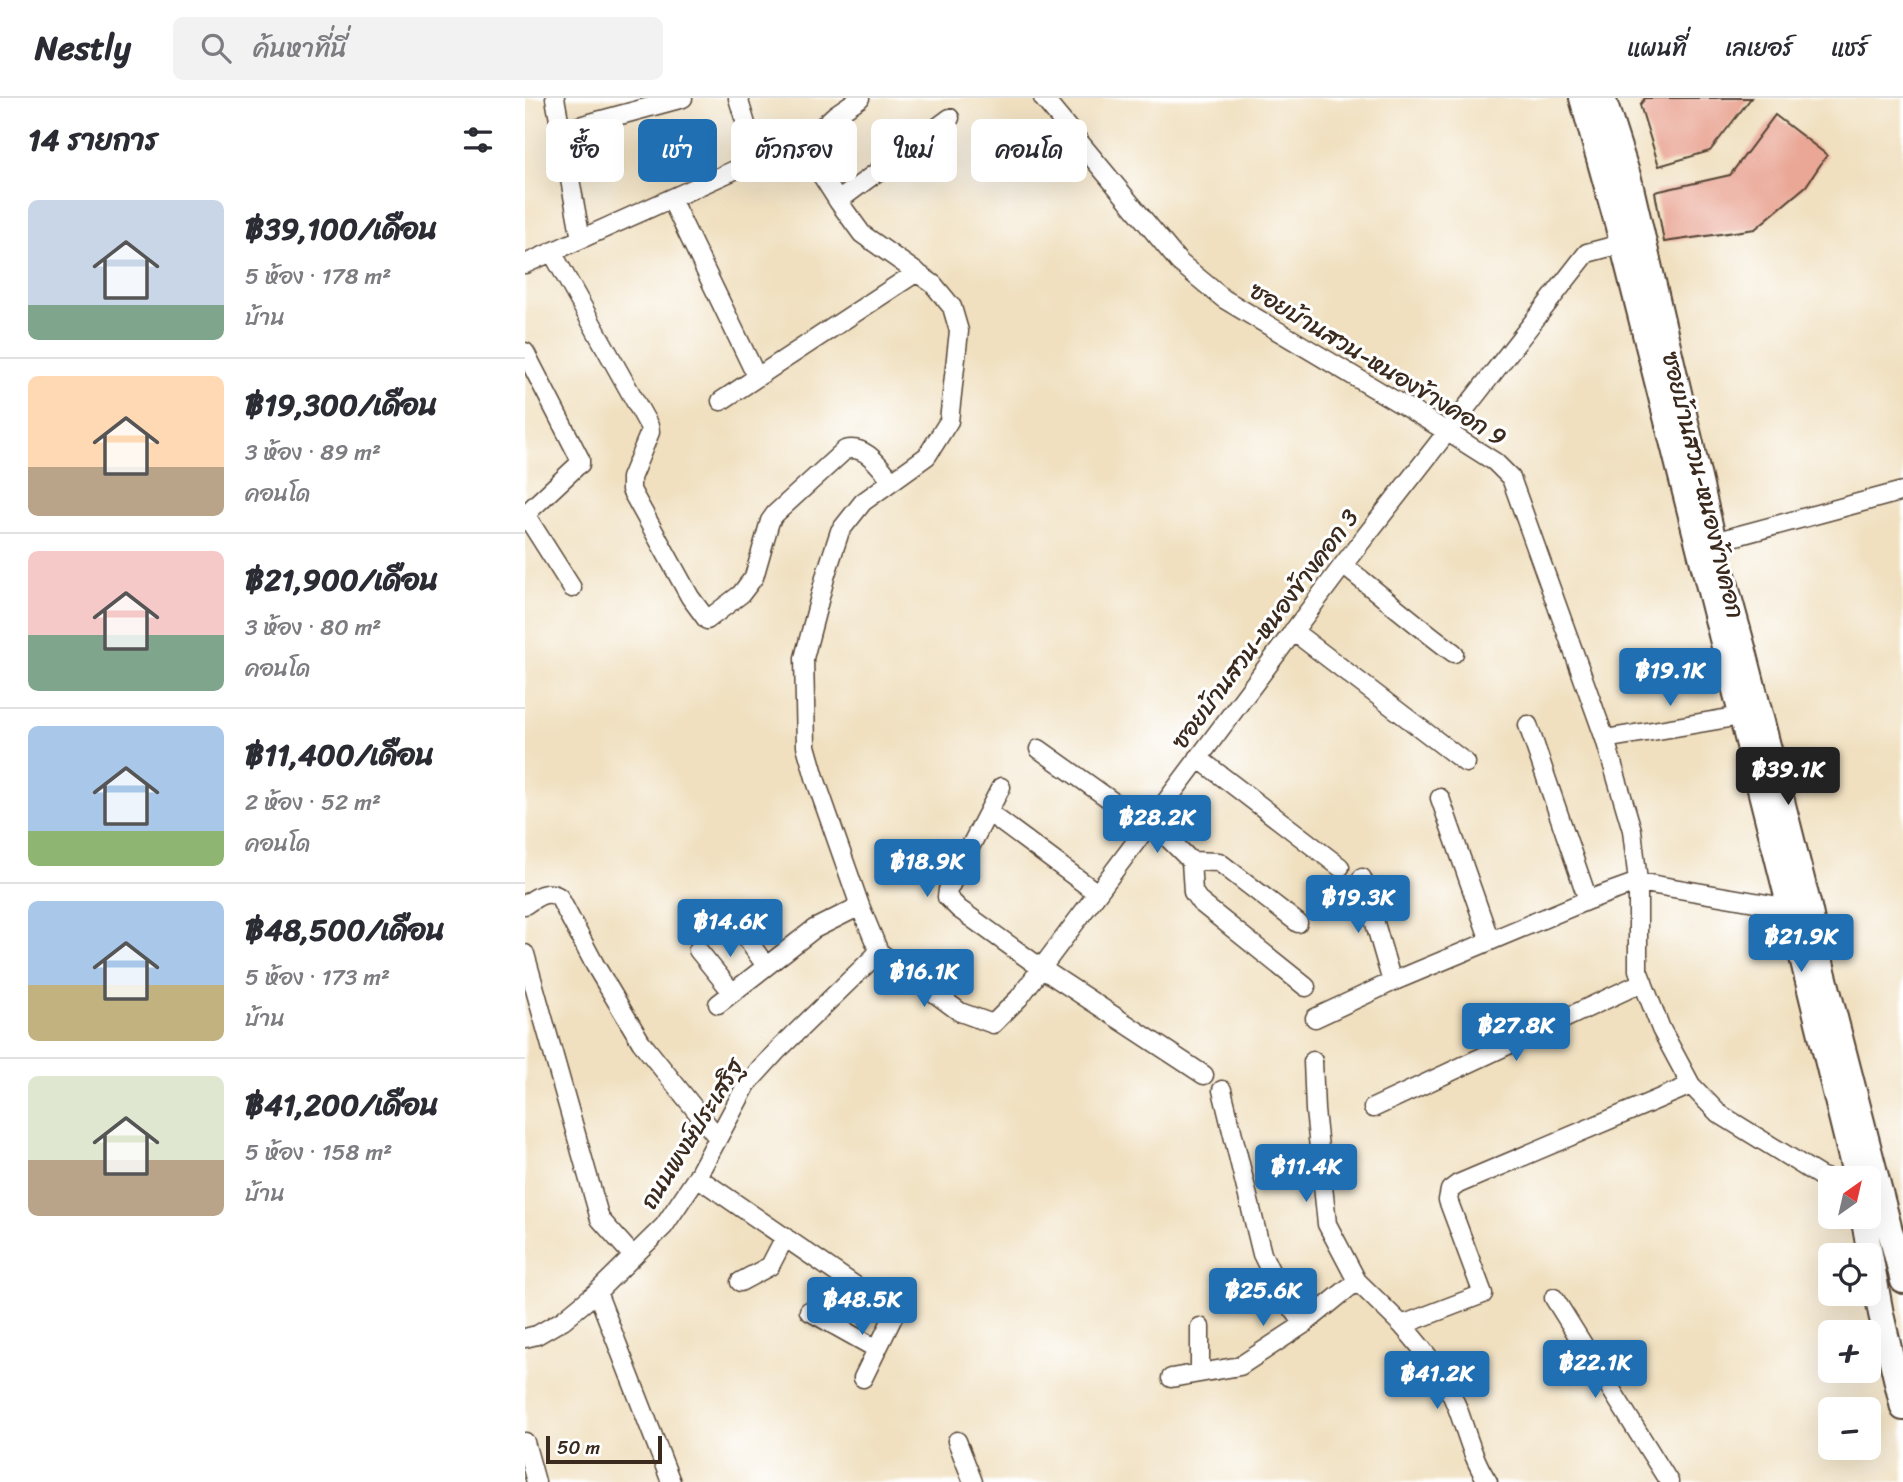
<!DOCTYPE html>
<html lang="th">
<meta charset="utf-8">
<style>
:root{--surface:#fff;--page:#f2f2f3;--text:#2b2b33;--muted:#7c7c81;--line:#e1e1e2;--accent:#1f6fb2}
body{margin:0;font-family:Sriracha,"Playpen Sans Thai",sans-serif;background:var(--page);color:var(--text);height:100vh;display:flex;flex-direction:column;font-size:26px;white-space:nowrap}
*{box-sizing:border-box;margin:0}
p{font-size:23px;color:var(--muted)}
.icon{flex:none;width:38px;height:38px;fill:none;stroke:currentColor;stroke-width:2;stroke-linecap:round;stroke-linejoin:round}
.map{position:relative;flex:1;overflow:hidden}
.panel{display:flex;flex-direction:column;background:var(--surface);width:525px}
.panel>*{flex:none}
.top-card{position:absolute;left:21px;top:21px;width:665px;height:63px;display:flex;gap:14px}
.needle{width:46px;rotate:34deg}
.controls{position:absolute;left:1293px;top:1068px;display:grid;gap:14px}
.controls a{display:grid;place-items:center;width:63px;height:63px;border-radius:10px;background:var(--surface);box-shadow:0 7px 28px #0002;font-size:35px}
.scale{position:absolute;left:21px;bottom:18px;width:116px;box-sizing:border-box;padding-left:7px;border:4px solid #3b2a1e;border-top:0;font-size:19px;line-height:24px;white-space:nowrap;color:#3b2a1e;-webkit-text-stroke:5px #fff;paint-order:stroke}
.price{position:absolute;translate:-50% -60px;padding:0 16px;border-radius:7px;background:var(--accent);color:#fff;font-size:23px;line-height:46px;filter:drop-shadow(0 2px 4px #0008)}
.price::after{content:'';position:absolute;left:50%;top:42px;width:21px;height:16px;margin-left:-10px;background:inherit;clip-path:polygon(0 0,100% 0,50% 100%)}
.price.current{background:#222;color:#fff}
ul{padding:0;list-style:none}
li{display:flex;align-items:center;gap:21px;height:175px;padding:0 28px}
li+li{border-top:2px solid var(--line)}
li span{display:grid;place-items:center;flex:none;width:196px;height:140px;border-radius:10px;color:#555}
li>.icon{margin-inline-start:auto}
span .icon{width:84px;height:84px;fill:#fffc;stroke-width:1}
li b{font-size:30px}
h2{display:flex;justify-content:space-between;align-items:center;height:84px;padding:0 28px;font-size:30px}
.chip{padding:0 24px;border-radius:10px;background:var(--surface);box-shadow:0 7px 28px #0002;font-size:24px;line-height:63px}
.chip.current{background:var(--accent);color:#fff}
header{display:flex;align-items:center;gap:42px;box-sizing:border-box;height:98px;padding:0 35px;background:var(--surface);border-bottom:2px solid var(--line)}
header strong{font-size:33px}
nav{display:flex;gap:38px;margin-inline-start:auto;font-size:24px}
.search{width:490px;height:63px;background:var(--page);display:flex;align-items:center;gap:18px;box-sizing:border-box;padding:0 24px;border-radius:10px;color:var(--muted);font-size:26px}
main{display:flex;flex:1;min-height:0}
.map>svg:first-child{display:block}
.building{fill:#eaa796}
.lines{fill:none;stroke-linecap:round;stroke-linejoin:round}
.minor-casing{stroke:#564536;stroke-width:21}
.secondary-casing{stroke:#564536;stroke-width:28}
.minor{stroke:#fff;stroke-width:18}
.secondary{stroke:#fff;stroke-width:24}
.labels{text-anchor:middle;stroke-width:6;stroke-linejoin:round;paint-order:stroke}
.street-label{font-size:24px;fill:#3b2a1e;stroke:#fff}
</style>
<header>
<strong>Nestly</strong>
<div class="search"><svg class="icon" aria-label="search" viewBox="0 0 24 24"><circle cx="10" cy="10" r="6"/><path d="M15 15l6 6"/></svg>ค้นหาที่นี่</div>
<nav><a>แผนที่</a><a>เลเยอร์</a><a>แชร์</a></nav>
</header>
<main>
<section class="panel">
<h2>14 รายการ<svg class="icon" aria-label="filters" viewBox="0 0 24 24"><path d="M4 7h16M4 17h16"/><circle cx="9" cy="7" r="2"/><circle cx="15" cy="17" r="2"/></svg></h2>
<ul>
<li><span style="background:linear-gradient(#c9d6e8 75%,#7fa58c 0)"><svg class="icon" aria-label="home" viewBox="0 0 24 24"><path d="M3 11l9-7 9 7M6 9v11h12V9"/></svg></span><div><b>฿39,100/เดือน</b><p>5 ห้อง · 178 m²</p><p>บ้าน</p></div></li>
<li><span style="background:linear-gradient(#ffd9b3 65%,#b9a48a 0)"><svg class="icon" aria-label="home" viewBox="0 0 24 24"><path d="M3 11l9-7 9 7M6 9v11h12V9"/></svg></span><div><b>฿19,300/เดือน</b><p>3 ห้อง · 89 m²</p><p>คอนโด</p></div></li>
<li><span style="background:linear-gradient(#f6c9c9 60%,#7fa58c 0)"><svg class="icon" aria-label="home" viewBox="0 0 24 24"><path d="M3 11l9-7 9 7M6 9v11h12V9"/></svg></span><div><b>฿21,900/เดือน</b><p>3 ห้อง · 80 m²</p><p>คอนโด</p></div></li>
<li><span style="background:linear-gradient(#a9c7e8 75%,#8fb573 0)"><svg class="icon" aria-label="home" viewBox="0 0 24 24"><path d="M3 11l9-7 9 7M6 9v11h12V9"/></svg></span><div><b>฿11,400/เดือน</b><p>2 ห้อง · 52 m²</p><p>คอนโด</p></div></li>
<li><span style="background:linear-gradient(#a9c7e8 60%,#c2b280 0)"><svg class="icon" aria-label="home" viewBox="0 0 24 24"><path d="M3 11l9-7 9 7M6 9v11h12V9"/></svg></span><div><b>฿48,500/เดือน</b><p>5 ห้อง · 173 m²</p><p>บ้าน</p></div></li>
<li><span style="background:linear-gradient(#dfe7d0 60%,#b9a48a 0)"><svg class="icon" aria-label="home" viewBox="0 0 24 24"><path d="M3 11l9-7 9 7M6 9v11h12V9"/></svg></span><div><b>฿41,200/เดือน</b><p>5 ห้อง · 158 m²</p><p>บ้าน</p></div></li>
</ul>
</section>
<div class="map">
<svg width="1378" height="1384" viewBox="0 0 1378 1384">
<rect width="100%" height="100%" fill="#fff"/>
<filter id="ink" filterUnits="userSpaceOnUse"><feTurbulence type="fractalNoise" baseFrequency=".0143" numOctaves="2"/><feDisplacementMap in="SourceGraphic" scale="14" xChannelSelector="R" yChannelSelector="G"/><feConvolveMatrix kernelMatrix="1 2 1 2 8 2 1 2 1" color-interpolation-filters="sRGB"/></filter>
<filter id="wash" filterUnits="userSpaceOnUse"><feTurbulence type="fractalNoise" baseFrequency=".00686" numOctaves="4" result="noise"/><feDisplacementMap in="SourceGraphic" scale="28" xChannelSelector="R" yChannelSelector="G"/><feGaussianBlur stdDeviation="1.57" result="paint"/><feColorMatrix in="noise" values="0 0 0 0 0 0 0 0 0 0 0 0 0 0 0 0 0 1.4 0 .05"/><feComposite in="paint" operator="in"/></filter>
<g filter="url(#wash)">
<rect width="100%" height="100%" fill="#f0e0c0"/>
<g id="blocks">
<path class="building" d="M 1120,0 L 1226,0 L 1185,53 L 1134,68 L 1115,7 Z
M 1250,17 L 1302,57 L 1281,88 L 1230,131 L 1139,144 L 1130,94 L 1205,77 Z"/>
</g>
</g>
<g filter="url(#ink)">
<use href="#blocks" fill-opacity="0" stroke="#564536" stroke-width="2"/>
<g class="lines">
<defs>
<path id="minor" d="M 30,0 L 56,141
M 213,0 L 232,62
M 518,0 L 654,164 L 699,201 L 921,333 L 970,364 L 986,380 L 1080,641 L 1107,732 L 1113,784 L 1113,872 L 1136,931 L 1166,987 L 1193,1015 L 1295,1078 L 1306,1082
M 36,33 L 158,0
M 284,41 L 287,62 L 313,103 L 337,136 L 408,186 L 427,209 L 434,233 L 424,323 L 402,358 L 338,404 L 315,433 L 301,476 L 279,560 L 281,648 L 291,683 L 335,808 L 354,854
M 146,101 L 227,269
M 313,103 L 425,20
M 27,154 L 124,328 L 125,334 L 106,380 L 106,392 L 165,499 L 182,522 L 216,496 L 229,479 L 245,423 L 250,416 L 320,352 C 341,346 355,369 367,383
M 0,166 L 232,62 L 284,41 L 310,17 L 335,0
M 0,254 L 55,361 L 55,366 L 52,368 L 5,412 L 2,419 L 47,490
M 196,303 L 392,174
M 1189,444 L 1378,393
M 818,467 C 855,496 891,527 929,555
M 768,533 L 941,665
M 1003,627 L 1063,802
M 1080,641 L 1216,618
M 514,651 L 622,728
M 673,660 L 815,769
M 476,689 L 423,792 L 422,799 L 434,811 L 516,870 L 679,977
M 915,700 L 965,843
M 463,714 L 572,795
M 626,723 L 666,763 L 668,794 L 675,804 L 781,889
M 666,763 L 694,764 L 773,825
M 837,780 L 867,884
M 0,807 C 11,799 22,791 34,799 L 70,867 L 116,944 L 193,1040
M 202,813 L 241,868
M 173,852 L 207,894
M 354,854 L 435,914 L 468,926 L 494,900 L 818,467 L 1062,155 L 1096,146
M 0,856 L 75,1121 L 108,1158
M 193,906 L 289,831 L 335,808
M 790,920 L 867,884 L 1063,802 L 1113,784 L 1265,810 L 1274,809
M 788,963 L 790,1012 L 802,1126 L 832,1183 L 877,1227 L 958,1196 L 923,1102 L 925,1092 L 933,1086 L 1166,987
M 697,992 L 737,1156 L 755,1193 L 779,1226
M 848,1010 L 1118,884
M 172,1079 L 370,1215 L 338,1280
M 215,1184 L 245,1168 L 260,1139
M 72,1194 L 146,1384
M 1029,1200 L 1144,1384
M 284,1213 L 352,1251
M 877,1227 C 900,1253 919,1277 932,1309 C 942,1335 947,1360 963,1384
M 675,1229 L 675,1275
M 0,1240 L 12,1237 L 38,1222 L 72,1194 L 139,1128 L 172,1079 L 222,986 L 252,953 L 354,854
M 646,1280 L 715,1268 L 779,1226 L 832,1183
M 432,1343 L 448,1384
M 0,1344 L 11,1384"/>
<path id="secondary" d="M 1057,0 L 1092,125 L 1265,810 L 1331,1080
M 1078,0 L 1104,81 L 1189,444 L 1220,557 L 1284,809 L 1298,873 L 1378,1183
M 1338,1118 L 1356,1216 L 1378,1310"/>
</defs>
<use href="#minor" class="minor-casing"/>
<use href="#secondary" class="secondary-casing"/>
<use href="#minor" class="minor"/>
<use href="#secondary" class="secondary"/>
</g>
</g>
<g class="labels">
<g class="street-label">
<text transform="translate(853 266) rotate(31)" y="8">ซอยบ้านสวน-หนองข้างคอก 9</text>
<text transform="translate(1178 387) rotate(76)" y="8">ซอยบ้านสวน-หนองข้างคอก</text>
<text transform="translate(740 531) rotate(-53)" y="8">ซอยบ้านสวน-หนองข้างคอก 3</text>
<text transform="translate(167 1036) rotate(-58)" y="8">ถนนพงษ์ประเสริฐ</text>
</g>
</g>
</svg>
<div class="controls">
<a><svg class="needle" viewBox="-14 -14 28 28"><path d="M0-13l5 13h-10z" fill="#e53935"/><path d="M0 13l5-13h-10z" fill="#7c7c81"/></svg></a>
<a><svg class="icon" aria-label="locate" viewBox="0 0 24 24"><circle cx="12" cy="12" r="6"/><path d="M12 2v4M12 18v4M2 12h4M18 12h4"/></svg></a>
<a>+</a>
<a>−</a>
</div>
<div class="scale">50 m</div>
<b class="price" style="left:1145px;top:610px">฿19.1K</b>
<b class="price current" style="left:1263px;top:709px">฿39.1K</b>
<b class="price" style="left:632px;top:757px">฿28.2K</b>
<b class="price" style="left:402px;top:801px">฿18.9K</b>
<b class="price" style="left:833px;top:837px">฿19.3K</b>
<b class="price" style="left:205px;top:861px">฿14.6K</b>
<b class="price" style="left:1276px;top:876px">฿21.9K</b>
<b class="price" style="left:399px;top:911px">฿16.1K</b>
<b class="price" style="left:991px;top:965px">฿27.8K</b>
<b class="price" style="left:781px;top:1106px">฿11.4K</b>
<b class="price" style="left:738px;top:1230px">฿25.6K</b>
<b class="price" style="left:337px;top:1239px">฿48.5K</b>
<b class="price" style="left:1070px;top:1302px">฿22.1K</b>
<b class="price" style="left:912px;top:1313px">฿41.2K</b>
<div class="top-card">
<a class="chip">ซื้อ</a>
<a class="chip current">เช่า</a>
<a class="chip">ตัวกรอง</a>
<a class="chip">ใหม่</a>
<a class="chip">คอนโด</a>
</div>
</div>
</main>
